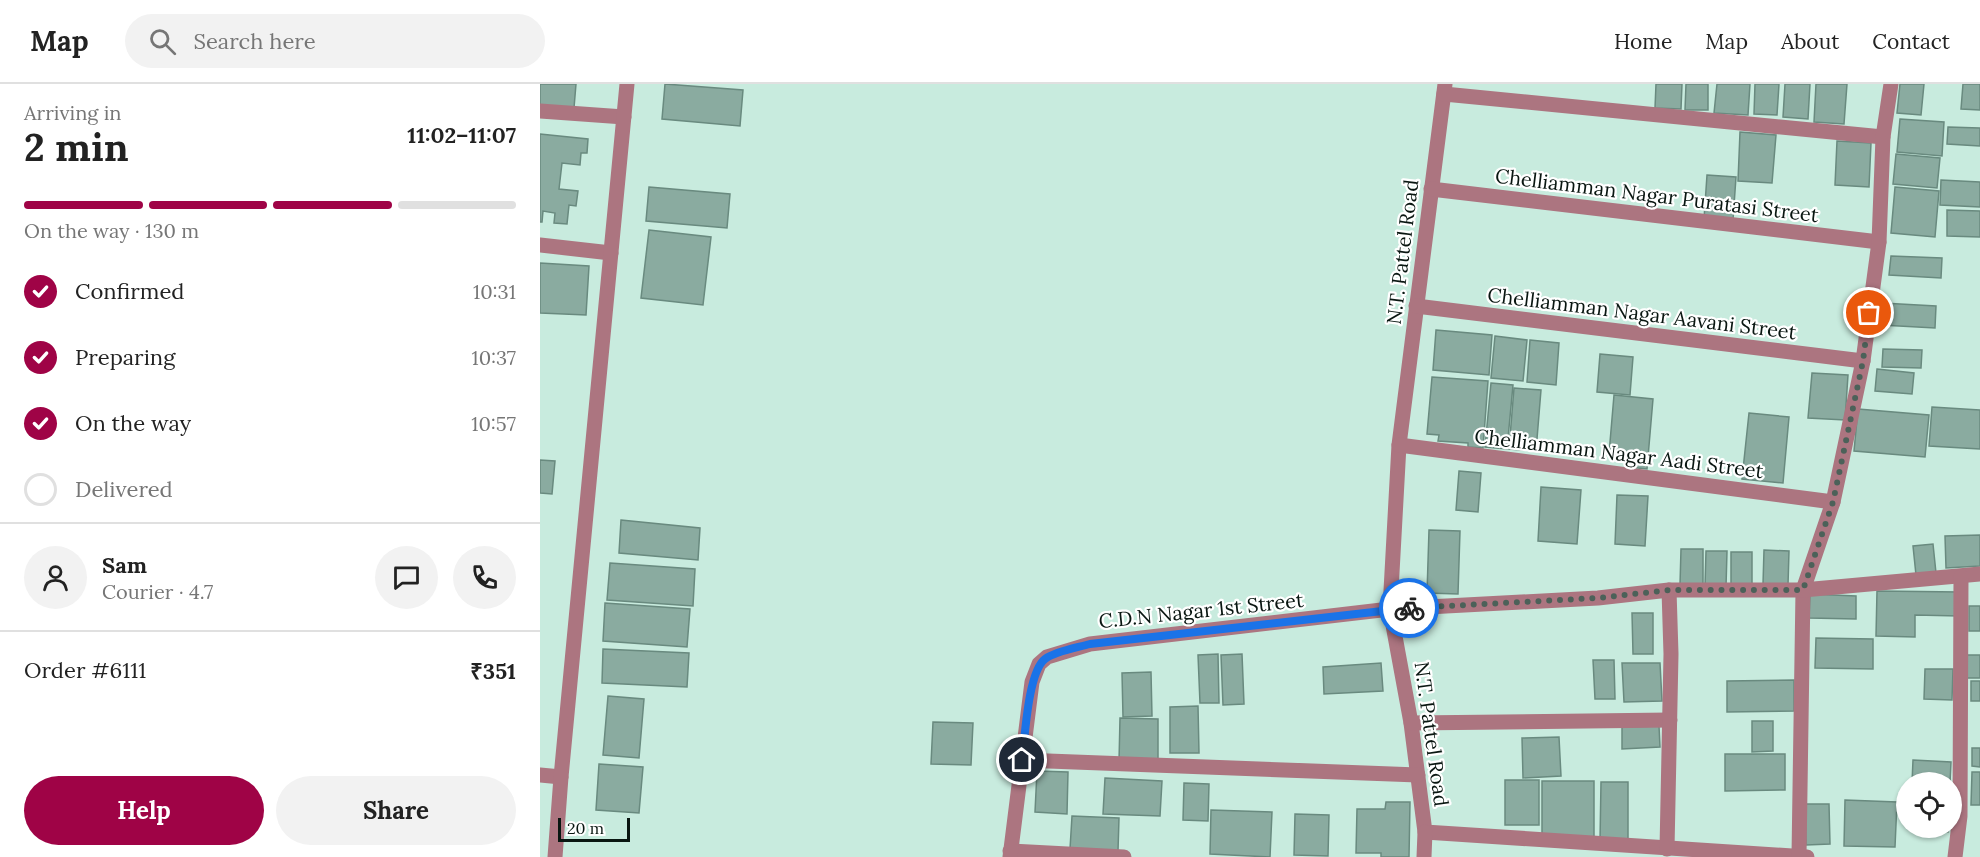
<!DOCTYPE html>
<html lang="en">
<head>
<meta charset="utf-8">
<style>
	:root { --surface:#fff; --page:#f2f2f2; --text:#222; --muted:#767676; --line:#e0e0e0; --accent:#9f0346 }
	body { margin:0; font-family:Lora,serif; background:var(--page); color:var(--text); height:100vh; display:flex; flex-direction:column; font-size:22px; white-space:nowrap }
	* { box-sizing:border-box; margin:0 }
	p { font-size:20px; color:var(--muted) }
	.icon { flex:none; width:33px; height:33px; fill:none; stroke:currentColor; stroke-width:2; stroke-linecap:round; stroke-linejoin:round }
	.map { position:relative; flex:1; overflow:hidden }
	.drawer { display:flex; flex-direction:column; background:var(--surface); width:540px }
	.drawer>* { flex:none }
	.controls { position:absolute; left:1356px; top:688px; display:grid; gap:12px }
	.controls a { display:grid; place-items:center; width:66px; height:66px; border-radius:50%; background:var(--surface); box-shadow:0 2px 4px #0004; font-size:30px }
	.scale { position:absolute; left:18px; bottom:15px; width:72px; box-sizing:border-box; padding-left:6px; border:3px solid #091611; border-top:0; font-size:16px; line-height:21px; white-space:nowrap; color:#091611; -webkit-text-stroke:4px #fff; paint-order:stroke }
	.pin { position:absolute; display:grid; place-items:center; width:51px; height:51px; color:#fff; margin:-26px; border:3px solid #fff; border-radius:50%; box-shadow:0 2px 6px #0007 }
	.courier { position:absolute; display:grid; place-items:center; width:60px; height:60px; margin:-30px; border:4px solid #1a73e8; border-radius:50%; background:#fff; color:#222; box-shadow:0 2px 8px #0007 }
	.headline em { font-style:normal; font-weight:700 }
	.headline div { display:flex; flex-direction:column-reverse }
	.headline { display:flex; align-items:center; justify-content:space-between; height:102px; padding:0 24px }
	h1 { font-size:39px; font-weight:700; line-height:45px }
	.bar { display:grid; grid-template-columns:repeat(4,1fr); gap:9px 6px; align-content:center; height:72px; padding:0 24px }
	.bar i { height:8px; border-radius:4px; background:var(--line) }
	.bar .selected { background:var(--accent) }
	.bar p { grid-column:span 4 }
	.line { display:flex; align-items:center; gap:15px; padding:0 24px; border-top:2px solid var(--line) }
	.line div { flex:1 }
	.round { display:grid; place-items:center; flex:none; width:63px; height:63px; border-radius:32px; background:var(--page) }
	ol { padding:0 24px; list-style:none }
	li { display:flex; align-items:center; gap:18px; height:66px }
	li p { margin-inline-start:auto }
	li .icon { padding:6px; border-radius:50%; background:var(--accent); color:#fff; stroke-width:4 }
	li:last-child { color:var(--muted) }
	li i { width:33px; height:33px; border:3px solid var(--line); border-radius:50% }
	.button { display:flex; gap:12px; margin-top:auto; padding:12px 24px }
	.button a { flex:1; height:69px; border-radius:36px; background:var(--accent); color:#fff; font-size:24px; font-weight:700; line-height:69px; text-align:center }
	.button a+a { background:var(--page); color:var(--text) }
	header { display:flex; align-items:center; gap:36px; box-sizing:border-box; height:84px; padding:0 30px; background:var(--surface); border-bottom:2px solid var(--line) }
	header strong { font-size:28px }
	nav { display:flex; gap:33px; margin-inline-start:auto; font-size:21px }
	.search { width:420px; height:54px; background:var(--page); display:flex; align-items:center; gap:15px; box-sizing:border-box; padding:0 21px; border-radius:33px; color:var(--muted); font-size:22px }
	main { display:flex; flex:1; min-height:0 }
	.map>svg:first-child { display:block }
	.building { fill:#8aaba0; stroke:#698a7f; stroke-width:1.5 }
	.lines { fill:none; stroke-linecap:round; stroke-linejoin:round }
	.minor { stroke:#ac7580; stroke-width:15 }
	.done { stroke:#4c6159; stroke-width:6; stroke-dasharray:0 10.8 }
	.route { stroke:#1a73e8; stroke-width:8 }
	.labels { text-anchor:middle; dominant-baseline:central; stroke-width:4.5; stroke-linejoin:round; paint-order:stroke }
	.street-label { font-size:20px; fill:#091611; stroke:#fff }
</style>
</head>
<body>
<header>
<strong>Map</strong>
<div class="search"><svg class="icon" aria-label="search" viewBox="0 0 24 24"><circle cx="10" cy="10" r="6"/><path d="M15 15l6 6"/></svg>Search here</div>
<nav><a>Home</a><a>Map</a><a>About</a><a>Contact</a></nav>
</header>
<main>
<section class="drawer">
<div class="headline"><div><h1>2 min</h1><p>Arriving in</p></div><em>11:02–11:07</em></div>
<div class="bar"><i class="selected"></i><i class="selected"></i><i class="selected"></i><i></i><p>On the way · 130 m</p></div>
<ol>
<li><svg class="icon" aria-label="check" viewBox="0 0 24 24"><path d="M5 12l5 5 9-10"/></svg>Confirmed<p>10:31</p></li>
<li><svg class="icon" aria-label="check" viewBox="0 0 24 24"><path d="M5 12l5 5 9-10"/></svg>Preparing<p>10:37</p></li>
<li><svg class="icon" aria-label="check" viewBox="0 0 24 24"><path d="M5 12l5 5 9-10"/></svg>On the way<p>10:57</p></li>
<li><i></i>Delivered</li>
</ol>
<div class="line" style="height:108px"><a class="round"><svg class="icon" aria-label="person" viewBox="0 0 24 24"><circle cx="12" cy="8" r="4"/><path d="M4 21q1-7 8-7t8 7"/></svg></a><div><b>Sam</b><p>Courier · 4.7</p></div><a class="round"><svg class="icon" aria-label="chat" viewBox="0 0 24 24"><path d="M4 5h16v11H9l-5 4z"/></svg></a><a class="round"><svg class="icon" aria-label="phone" viewBox="0 0 24 24"><path d="M5 4h4l2 5-3 2q2 4 5 5l2-3 5 2v4C11 20 4 13 5 4z"/></svg></a></div>
<div class="line" style="height:78px"><div>Order #6111</div><b>₹351</b></div>
<div class="button"><a>Help</a><a>Share</a></div>
</section>
<div class="map">
<svg width="1440" height="773" viewBox="0 0 1440 773">
	<rect width="100%" height="100%" fill="#c8ebde"/>
	<!-- building -->
	<g class="building">
		<path d="M0,0H36L34,24L0,21Z"/>
		<path d="M125,0L203,6L200,42L122,35Z"/>
		<path d="M1116,0H1142L1141,25L1115,24Z"/>
		<path d="M1146,0H1168V26H1145Z"/>
		<path d="M1177,0H1210L1208,31L1174,29Z"/>
		<path d="M1215,0H1239L1237,31L1214,30Z"/>
		<path d="M1245,0H1270L1268,35L1243,33Z"/>
		<path d="M1276,0H1307L1304,40L1274,38Z"/>
		<path d="M1360,0H1384L1381,31L1357,29Z"/>
		<path d="M1423,0H1440V26L1421,25Z"/>
		<path d="M1360,35L1404,38L1402,72L1357,68Z"/>
		<path d="M1408,43L1440,44V62L1407,60Z"/>
		<path d="M1200,48L1236,51L1232,99L1198,97Z"/>
		<path d="M0,50L48,55L47,69H41L40,81L22,79L19,105L38,107L36,122L29,121L27,140L14,139L15,129L3,127L2,138H0Z"/>
		<path d="M1297,57L1331,59L1329,103L1295,101Z"/>
		<path d="M1356,70L1400,74L1397,104L1353,100Z"/>
		<path d="M1167,91L1196,93L1193,136L1164,135Z"/>
		<path d="M1401,96L1440,98V123L1400,121Z"/>
		<path d="M109,103L190,110L187,144L106,137Z"/>
		<path d="M1355,103L1399,107L1395,153L1351,149Z"/>
		<path d="M1407,126L1440,127V153L1407,152Z"/>
		<path d="M109,146L171,153L163,221L101,214Z"/>
		<path d="M1351,172L1402,174L1401,194L1349,191Z"/>
		<path d="M0,179L49,182L46,231L0,229Z"/>
		<path d="M1342,219L1396,222L1395,244L1341,241Z"/>
		<path d="M896,246L952,251L949,291L893,286Z"/>
		<path d="M955,252L987,256L983,297L951,294Z"/>
		<path d="M990,256L1019,259L1016,301L987,298Z"/>
		<path d="M1343,265L1382,266L1381,284L1342,283Z"/>
		<path d="M1060,270L1093,273L1090,311L1057,308Z"/>
		<path d="M1337,285L1374,289L1372,310L1335,307Z"/>
		<path d="M1272,289L1308,291L1305,336L1268,334Z"/>
		<path d="M892,293L948,297L943,364L928,363V359L898,357L899,351L887,350Z"/>
		<path d="M951,299L973,301L967,365L945,363Z"/>
		<path d="M974,304L1001,306L996,367L969,365Z"/>
		<path d="M1074,311L1113,315L1107,385L1088,383L1090,372L1069,370Z"/>
		<path d="M1392,323L1440,326V365L1389,362Z"/>
		<path d="M1318,325L1389,331L1385,373L1314,367Z"/>
		<path d="M1209,329L1249,333L1243,399L1202,395Z"/>
		<path d="M0,376L15,377L12,410L0,409Z"/>
		<path d="M919,387L941,389L938,428L916,426Z"/>
		<path d="M1001,403L1041,406L1037,460L998,457Z"/>
		<path d="M1077,411L1108,412L1105,462L1075,460Z"/>
		<path d="M81,436L160,444L158,476L79,469Z"/>
		<path d="M889,446L920,447L918,510L887,509Z"/>
		<path d="M1440,451V482L1406,484L1405,452Z"/>
		<path d="M1393,460L1396,489L1376,491L1373,462Z"/>
		<path d="M1141,465H1163V502L1140,501Z"/>
		<path d="M1224,466L1249,467L1248,501L1223,500Z"/>
		<path d="M1166,467H1187L1186,503L1165,502Z"/>
		<rect x="1191" y="468" width="21" height="34"/>
		<path d="M70,479L155,485L153,522L67,516Z"/>
		<path d="M1337,507L1420,508L1419,532L1375,531V553L1336,552Z"/>
		<path d="M1270,510L1316,512V535L1269,534Z"/>
		<path d="M65,519L150,525L147,563L63,557Z"/>
		<rect x="1429" y="522" width="11" height="25"/>
		<path d="M1092,529H1113V570H1093Z"/>
		<path d="M1276,554L1333,555V585L1275,584Z"/>
		<path d="M63,565L149,569L147,603L62,599Z"/>
		<path d="M678,570L679,619H660L658,571Z"/>
		<path d="M702,570L704,620L683,621L681,571Z"/>
		<rect x="1426" y="571" width="14" height="23"/>
		<path d="M1053,576H1074L1075,615H1055Z"/>
		<path d="M841,579L843,607L784,610L783,583Z"/>
		<path d="M1082,579H1120L1122,617L1084,618Z"/>
		<path d="M1385,585H1413L1412,616L1384,615Z"/>
		<path d="M611,588L612,632L583,633L582,589Z"/>
		<path d="M1254,596V627L1187,628V597Z"/>
		<rect x="1431" y="597" width="9" height="20"/>
		<path d="M68,612L104,615L99,674L63,671Z"/>
		<path d="M658,622L659,669H630V623Z"/>
		<path d="M580,634L618,635V678H579Z"/>
		<path d="M1212,637H1233V667L1212,668Z"/>
		<path d="M393,638L433,639L431,681L391,680Z"/>
		<path d="M1119,642L1120,663L1082,665V643Z"/>
		<path d="M1019,653L1021,692L983,694L982,654Z"/>
		<path d="M1432,664H1440V683L1432,682Z"/>
		<path d="M1185,670H1245V706L1185,707Z"/>
		<path d="M1373,676L1411,678L1410,699H1372Z"/>
		<path d="M59,680L103,683L99,729L56,726Z"/>
		<path d="M497,687L528,688L527,730L495,728Z"/>
		<path d="M1432,688H1440V721H1431Z"/>
		<path d="M565,694L622,697L620,732L563,730Z"/>
		<rect x="965" y="696" width="34" height="45"/>
		<rect x="1002" y="697" width="52" height="57"/>
		<path d="M1061,698H1088V757H1060Z"/>
		<path d="M644,699L669,700L668,737L643,736Z"/>
		<path d="M1305,716L1357,718L1355,763L1304,762Z"/>
		<path d="M846,718H870L869,773H841V769H816L817,725H845Z"/>
		<path d="M1265,720H1289L1290,760L1266,761Z"/>
		<path d="M671,726L732,728L730,773L670,770Z"/>
		<path d="M755,730L789,731L788,772L754,771Z"/>
		<path d="M532,732L579,734L578,767L530,765Z"/>
		<path d="M1386,744H1408V748L1386,746Z"/>
	</g>
	<g class="lines">
		<!-- minor -->
		<g class="minor">
			<path d="M905,0L859,361L850,525L871,639L885,748L1267,773"/>
			<path d="M904,10L1343,53"/>
			<path d="M0,27L84,33"/>
			<path d="M891,105L1339,158"/>
			<path d="M0,161L71,169"/>
			<path d="M876,222L1323,277"/>
			<path d="M859,361L1293,418"/>
			<path d="M871,639L1130,636"/>
			<path d="M482,676L878,691"/>
			<path d="M0,691L21,693"/>
			<path d="M1127,765L1131,570L1129,506"/>
			<path d="M470,767L584,773"/>
			<path d="M1259,772L1263,506L1293,418L1323,277L1339,158L1343,53L1351,0"/>
			<path d="M15,773L21,693L87,0"/>
			<path d="M470,773L492,598L499,580L507,573L550,560L850,525L1058,514L1129,506H1263L1440,490"/>
			<path d="M884,773L885,748"/>
			<path d="M1415,773L1420,732L1421,493"/>
		</g>
	</g>
	<g class="lines">
		<!-- done -->
		<path class="done" d="M869,524L1058,514L1130,506H1263L1293,418L1323,277L1329,229"/>
		<!-- route -->
		<path class="route" d="M482,676C485,653 488,588 505,575C516,567 536,564 550,560L869,524"/>
	</g>
	<g class="labels">
		<!-- street labels -->
		<g class="street-label">
			<text transform="translate(1117 111) rotate(7)">Chelliamman Nagar Puratasi Street</text>
			<text transform="translate(862 168) rotate(-83)">N.T. Pattel Road</text>
			<text transform="translate(1102 229) rotate(7)">Chelliamman Nagar Aavani Street</text>
			<text transform="translate(1079 369) rotate(7)">Chelliamman Nagar Aadi Street</text>
			<text transform="translate(661 526) rotate(-6)">C.D.N Nagar 1st Street</text>
			<text transform="translate(892 650) rotate(82)">N.T. Pattel Road</text>
		</g>
	</g>
</svg>
<div class="controls">
<a><svg class="icon" aria-label="locate" viewBox="0 0 24 24"><circle cx="12" cy="12" r="6"/><path d="M12 2v4M12 18v4M2 12h4M18 12h4"/></svg></a>
</div>
<div class="scale">20 m</div>
<div class="pin" style="left:1329px;top:229px;background:#ea580c"><svg class="icon" aria-label="bag" viewBox="0 0 24 24"><path d="M5 8h14l-1 12H6zM9 8a3 3 0 0 1 6 0"/></svg></div>
<div class="pin" style="left:482px;top:676px;background:#1f2937"><svg class="icon" aria-label="home" viewBox="0 0 24 24"><path d="M3 11l9-7 9 7M6 9v11h12V9"/></svg></div>
<div class="courier" style="left:869px;top:524px"><svg class="icon" aria-label="bike" viewBox="0 0 24 24"><circle cx="6" cy="16" r="4"/><circle cx="18" cy="16" r="4"/><path d="M6 16l4-8h5l3 8M10 8l3 8H6M13 5h3"/></svg></div>
</div>
</main>
</body>
</html>
